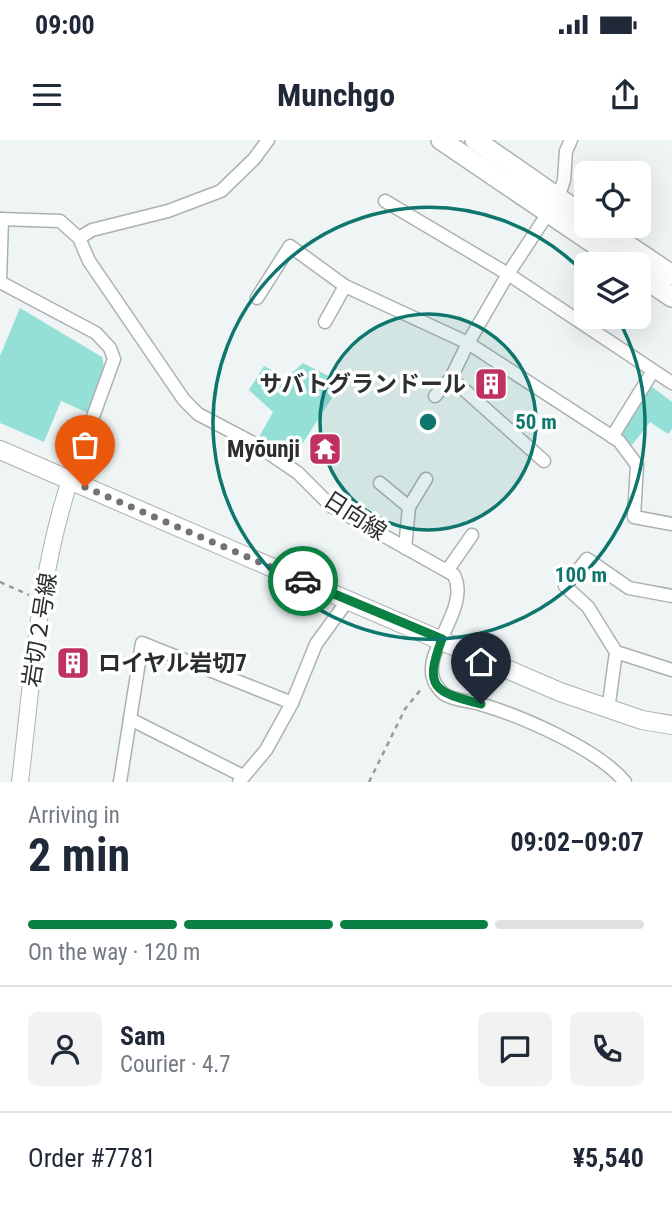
<!DOCTYPE html>
<html lang="en">
<head>
<meta charset="utf-8">
<style>
	:root { --surface:#fff; --page:#f2f2f3; --text:#1f2937; --muted:#747a83; --line:#e0e1e3; --accent:#0b8043 }
	body { margin:0; font-family:"Roboto Condensed","Noto Sans JP",sans-serif; background:var(--page); color:var(--text); height:100vh; display:flex; flex-direction:column; font-size:26px; white-space:nowrap }
	* { box-sizing:border-box; margin:0 }
	p { font-size:23px; color:var(--muted) }
	.icon { flex:none; width:38px; height:38px; fill:none; stroke:currentColor; stroke-width:2; stroke-linecap:round; stroke-linejoin:round }
	.map { position:relative; height:642px; overflow:hidden }
	.sheet { display:flex; flex-direction:column; background:var(--surface); flex:1 }
	.sheet>* { flex:none }
	.fabs { position:absolute; left:574px; top:21px; display:grid; gap:14px }
	.fabs a { display:grid; place-items:center; width:77px; height:77px; border-radius:10px; background:var(--surface); box-shadow:0 7px 28px #0002; font-size:35px }
	.pin { position:absolute; display:grid; place-items:center; width:60px; height:60px; color:#fff; margin:-72px -30px; border-radius:50% 50% 50% 0; rotate:-45deg; box-shadow:0 0 7px #0007 }
	.pin .icon { rotate:45deg }
	.courier { position:absolute; display:grid; place-items:center; width:70px; height:70px; margin:-35px; border:5px solid #0b8043; border-radius:50%; background:#fff; color:#222; box-shadow:0 2px 9px #0007 }
	.head em { font-style:normal; font-weight:700 }
	.head div { display:flex; flex-direction:column-reverse }
	.head { display:flex; align-items:center; justify-content:space-between; height:119px; padding:0 28px }
	h1 { font-size:46px; font-weight:700; line-height:52px }
	.bar { display:grid; grid-template-columns:repeat(4,1fr); gap:10px 7px; align-content:center; height:84px; padding:0 28px }
	.bar i { height:9px; border-radius:5px; background:var(--line) }
	.bar .current { background:var(--accent) }
	.bar p { grid-column:span 4 }
	.line { display:flex; align-items:center; gap:18px; padding:0 28px; border-top:2px solid var(--line) }
	.line div { flex:1 }
	.round { display:grid; place-items:center; flex:none; width:74px; height:74px; border-radius:10px; background:var(--page) }
	.status { display:flex; justify-content:space-between; align-items:center; height:49px; padding:0 35px; background:var(--surface); direction:ltr }
	.status svg { height:19px; fill:currentColor }
	header { display:flex; justify-content:space-between; align-items:center; height:91px; padding:0 28px; background:var(--surface); font-size:32px; font-weight:700 }
	.map>svg:first-child { display:block }
	.green { fill:#94dfd6 }
	.lines { fill:none; stroke-linecap:round; stroke-linejoin:round }
	.minor-casing { stroke:#abb2b1; stroke-width:15 }
	.tertiary-casing { stroke:#abb2b1; stroke-width:18 }
	.secondary-casing { stroke:#abb2b1; stroke-width:20 }
	.primary-casing { stroke:#abb2b1; stroke-width:22 }
	.path { stroke:#969c9b; stroke-width:2.5; stroke-dasharray:5 5; stroke-linecap:butt }
	.minor { stroke:#fff; stroke-width:12 }
	.tertiary { stroke:#fff; stroke-width:16 }
	.secondary { stroke:#fff; stroke-width:18 }
	.primary { stroke:#fff; stroke-width:19 }
	.done { stroke:#707474; stroke-width:7; stroke-dasharray:0 12.6 }
	.route { stroke:#0b8043; stroke-width:9 }
	.ring { fill:none; stroke:#0f766e; stroke-width:3.5 }
	.labels { text-anchor:middle; dominant-baseline:central; stroke-width:7; stroke-linejoin:round; paint-order:stroke }
	.poi-label { font-size:23px; font-weight:bold; fill:#2c2f2f; stroke:#fff; text-anchor:end }
	.street-label { font-size:23px; fill:#2c2f2f; stroke:#fff }
	.centre { fill:#0f766e; stroke:#fff; stroke-width:3.5 }
	.ring-label { font-size:21px; text-anchor:middle; font-weight:bold; fill:#0f766e; stroke:#fff; stroke-width:7; stroke-linejoin:round; paint-order:stroke }
</style>
</head>
<body>
<div class="status"><b>09:00</b><svg viewBox="0 0 49 12"><path d="M0 12V9h3v3zM5 12V6h3v6zM10 12V3h3v9zM15 12V0h3v12zM26 1h20v11H26zM47 4h2v5h-2z"/></svg></div>
<header><svg class="icon" aria-label="menu" viewBox="0 0 24 24"><path d="M4 6h16M4 12h16M4 18h16"/></svg>Munchgo<svg class="icon" aria-label="share" viewBox="0 0 24 24"><path d="M12 15V3M7 8l5-5 5 5M5 13v7h14v-7"/></svg></header>
<div class="map">
<svg width="672" height="642" viewBox="0 0 672 642">
	<rect width="100%" height="100%" fill="#eef5f4"/>
	<!-- green -->
	<g class="green">
		<path d="M20,168L102,217C108,236 96,255 88,273L61,261L44,302L0,283V216Z"/>
		<path d="M303,223L338,241L337,250L301,306L287,316L259,297L273,272L249,250L264,226L286,238Z"/>
		<path d="M651,246L672,262V289L668,294L650,282L632,305L621,294Z"/>
	</g>
	<g class="lines">
		<defs>
			<g id="minor">
				<path d="M385,61L508,134L672,243"/>
				<path d="M0,79L60,81L79,98L89,121L184,260L198,274L257,305L298,333L331,366L454,435C471,469 421,511 434,541C435,544 441,552 444,554C452,560 470,561 480,564C521,576 598,609 625,642"/>
				<path d="M79,98L92,90L168,71L221,51L254,19L268,0"/>
				<path d="M0,141L2,79"/>
				<path d="M0,142L96,193L110,208L114,219L70,340"/>
				<path d="M257,158L290,106L345,146L468,203L619,301L637,325L634,377L672,384"/>
				<path d="M325,182L345,146"/>
				<path d="M451,238L544,321"/>
				<path d="M435,256L451,238L468,203L508,134L558,58L564,40L566,11L571,0"/>
				<path d="M612,297L653,231"/>
				<path d="M380,343L409,367L405,408"/>
				<path d="M409,367L426,339"/>
				<path d="M447,431L472,395"/>
				<path d="M616,512L672,530"/>
				<path d="M608,570L616,512L588,467L565,446L587,419L629,448L672,456"/>
				<path d="M130,579L243,636"/>
				<path d="M120,642L142,503L292,563"/>
				<path d="M239,642L266,610L292,563L316,504L348,460"/>
			</g>
			<path id="tertiary" d="M20,642C32,542 38,437 70,340"/>
			<path id="secondary" d="M0,310L560,552L642,580L672,585"/>
			<g id="primary">
				<path d="M441,0L624,124"/>
				<path d="M475,0L586,77"/>
				<path d="M599,86L672,135"/>
				<path d="M639,135L672,157"/>
			</g>
		</defs>
		<!-- minor casing -->
		<use href="#minor" class="minor-casing"/>
		<!-- tertiary casing -->
		<use href="#tertiary" class="tertiary-casing"/>
		<!-- secondary casing -->
		<use href="#secondary" class="secondary-casing"/>
		<!-- primary casing -->
		<use href="#primary" class="primary-casing"/>
		<!-- path -->
		<g class="path">
			<path d="M0,442L29,455"/>
			<path d="M369,642L405,569L422,548"/>
		</g>
		<!-- minor -->
		<use href="#minor" class="minor"/>
		<!-- tertiary -->
		<use href="#tertiary" class="tertiary"/>
		<!-- secondary -->
		<use href="#secondary" class="secondary"/>
		<!-- primary -->
		<use href="#primary" class="primary"/>
	</g>
	<g class="lines">
		<!-- done -->
		<path class="done" d="M85,347L303,441"/>
		<!-- route -->
		<path class="route" d="M303,441L442,499C423,549 435,552 481,564"/>
	</g>
	<!-- distance rings -->
	<circle cx="428" cy="282" r="108" fill="#0f766e" fill-opacity=".12"/>
	<g class="ring">
		<circle cx="428" cy="282" r="108"/>
		<path d="M617 177A216 216 0 1 1 586 135"/>
	</g>
	<!-- icons -->
	<defs>
		<symbol id="building-square" viewBox="-11 -11 22 22"><rect x="-9" y="-9" width="18" height="18" rx="4" fill="#bf315f" stroke="#fff"/><path d="M-4-6H4V6H1V3H-1V6H-4ZM-2.5-4.3h1.7v1.8h-1.7ZM.8-4.3h1.7v1.8H.8ZM-2.5-1h1.7V.8h-1.7ZM.8-1h1.7V.8H.8Z" fill="#fff"/></symbol>
		<symbol id="temple-square" viewBox="-11 -11 22 22"><rect x="-9" y="-9" width="18" height="18" rx="4" fill="#bf315f" stroke="#fff"/><path d="M0-6L5-2H3V0L6.5 2.5H4V6H1.5V3h-3V6H-4V2.5H-6.5L-3 0V-2H-5Z" fill="#fff"/></symbol>
	</defs>
	<g fill-rule="evenodd">
		<use href="#building-square" x="472" y="225" width="38" height="38"/>
		<use href="#temple-square" x="306" y="290" width="38" height="38"/>
		<use href="#building-square" x="54" y="504" width="38" height="38"/>
	</g>
	<g class="labels">
		<!-- poi labels -->
		<g class="poi-label">
			<text x="466" y="244">サバトグランドール</text>
			<text x="300" y="309">Myōunji</text>
			<text x="98" y="523" text-anchor="start">ロイヤル岩切7</text>
		</g>
		<!-- street labels -->
		<g class="street-label">
			<text transform="translate(355 376) rotate(33)">日向線</text>
			<text transform="translate(40 490) rotate(-81)">岩切２号線</text>
		</g>
	</g>
	<circle cx="428" cy="282" r="10" class="centre"/>
	<g class="ring-label">
		<text x="536" y="289">50 m</text>
		<text x="581" y="442">100 m</text>
	</g>
</svg>
<div class="fabs">
<a><svg class="icon" aria-label="locate" viewBox="0 0 24 24"><circle cx="12" cy="12" r="6"/><path d="M12 2v4M12 18v4M2 12h4M18 12h4"/></svg></a>
<a><svg class="icon" aria-label="layers" viewBox="0 0 24 24"><path d="M12 4l9 5-9 5-9-5zM3 14l9 5 9-5"/></svg></a>
</div>
<div class="pin" style="left:85px;top:347px;background:#ea580c"><svg class="icon" aria-label="bag" viewBox="0 0 24 24"><path d="M5 8h14l-1 12H6zM9 8a3 3 0 0 1 6 0"/></svg></div>
<div class="pin" style="left:481px;top:564px;background:#1f2937"><svg class="icon" aria-label="home" viewBox="0 0 24 24"><path d="M3 11l9-7 9 7M6 9v11h12V9"/></svg></div>
<div class="courier" style="left:303px;top:441px"><svg class="icon" aria-label="car" viewBox="0 0 24 24"><path d="M5 17H2v-5l4-1 3-4h7l3 4 3 1v5h-3M9 17h6M6 11h13"/><circle cx="7" cy="17" r="2"/><circle cx="17" cy="17" r="2"/></svg></div>
</div>
<section class="sheet">
<div class="head"><div><h1>2 min</h1><p>Arriving in</p></div><em>09:02–09:07</em></div>
<div class="bar"><i class="current"></i><i class="current"></i><i class="current"></i><i></i><p>On the way · 120 m</p></div>
<div class="line" style="height:126px"><a class="round"><svg class="icon" aria-label="person" viewBox="0 0 24 24"><circle cx="12" cy="8" r="4"/><path d="M4 21q1-7 8-7t8 7"/></svg></a><div><b>Sam</b><p>Courier · 4.7</p></div><a class="round"><svg class="icon" aria-label="chat" viewBox="0 0 24 24"><path d="M4 5h16v11H9l-5 4z"/></svg></a><a class="round"><svg class="icon" aria-label="phone" viewBox="0 0 24 24"><path d="M5 4h4l2 5-3 2q2 4 5 5l2-3 5 2v4C11 20 4 13 5 4z"/></svg></a></div>
<div class="line" style="height:91px"><div>Order #7781</div><b>¥5,540</b></div>
</section>
</body>
</html>
